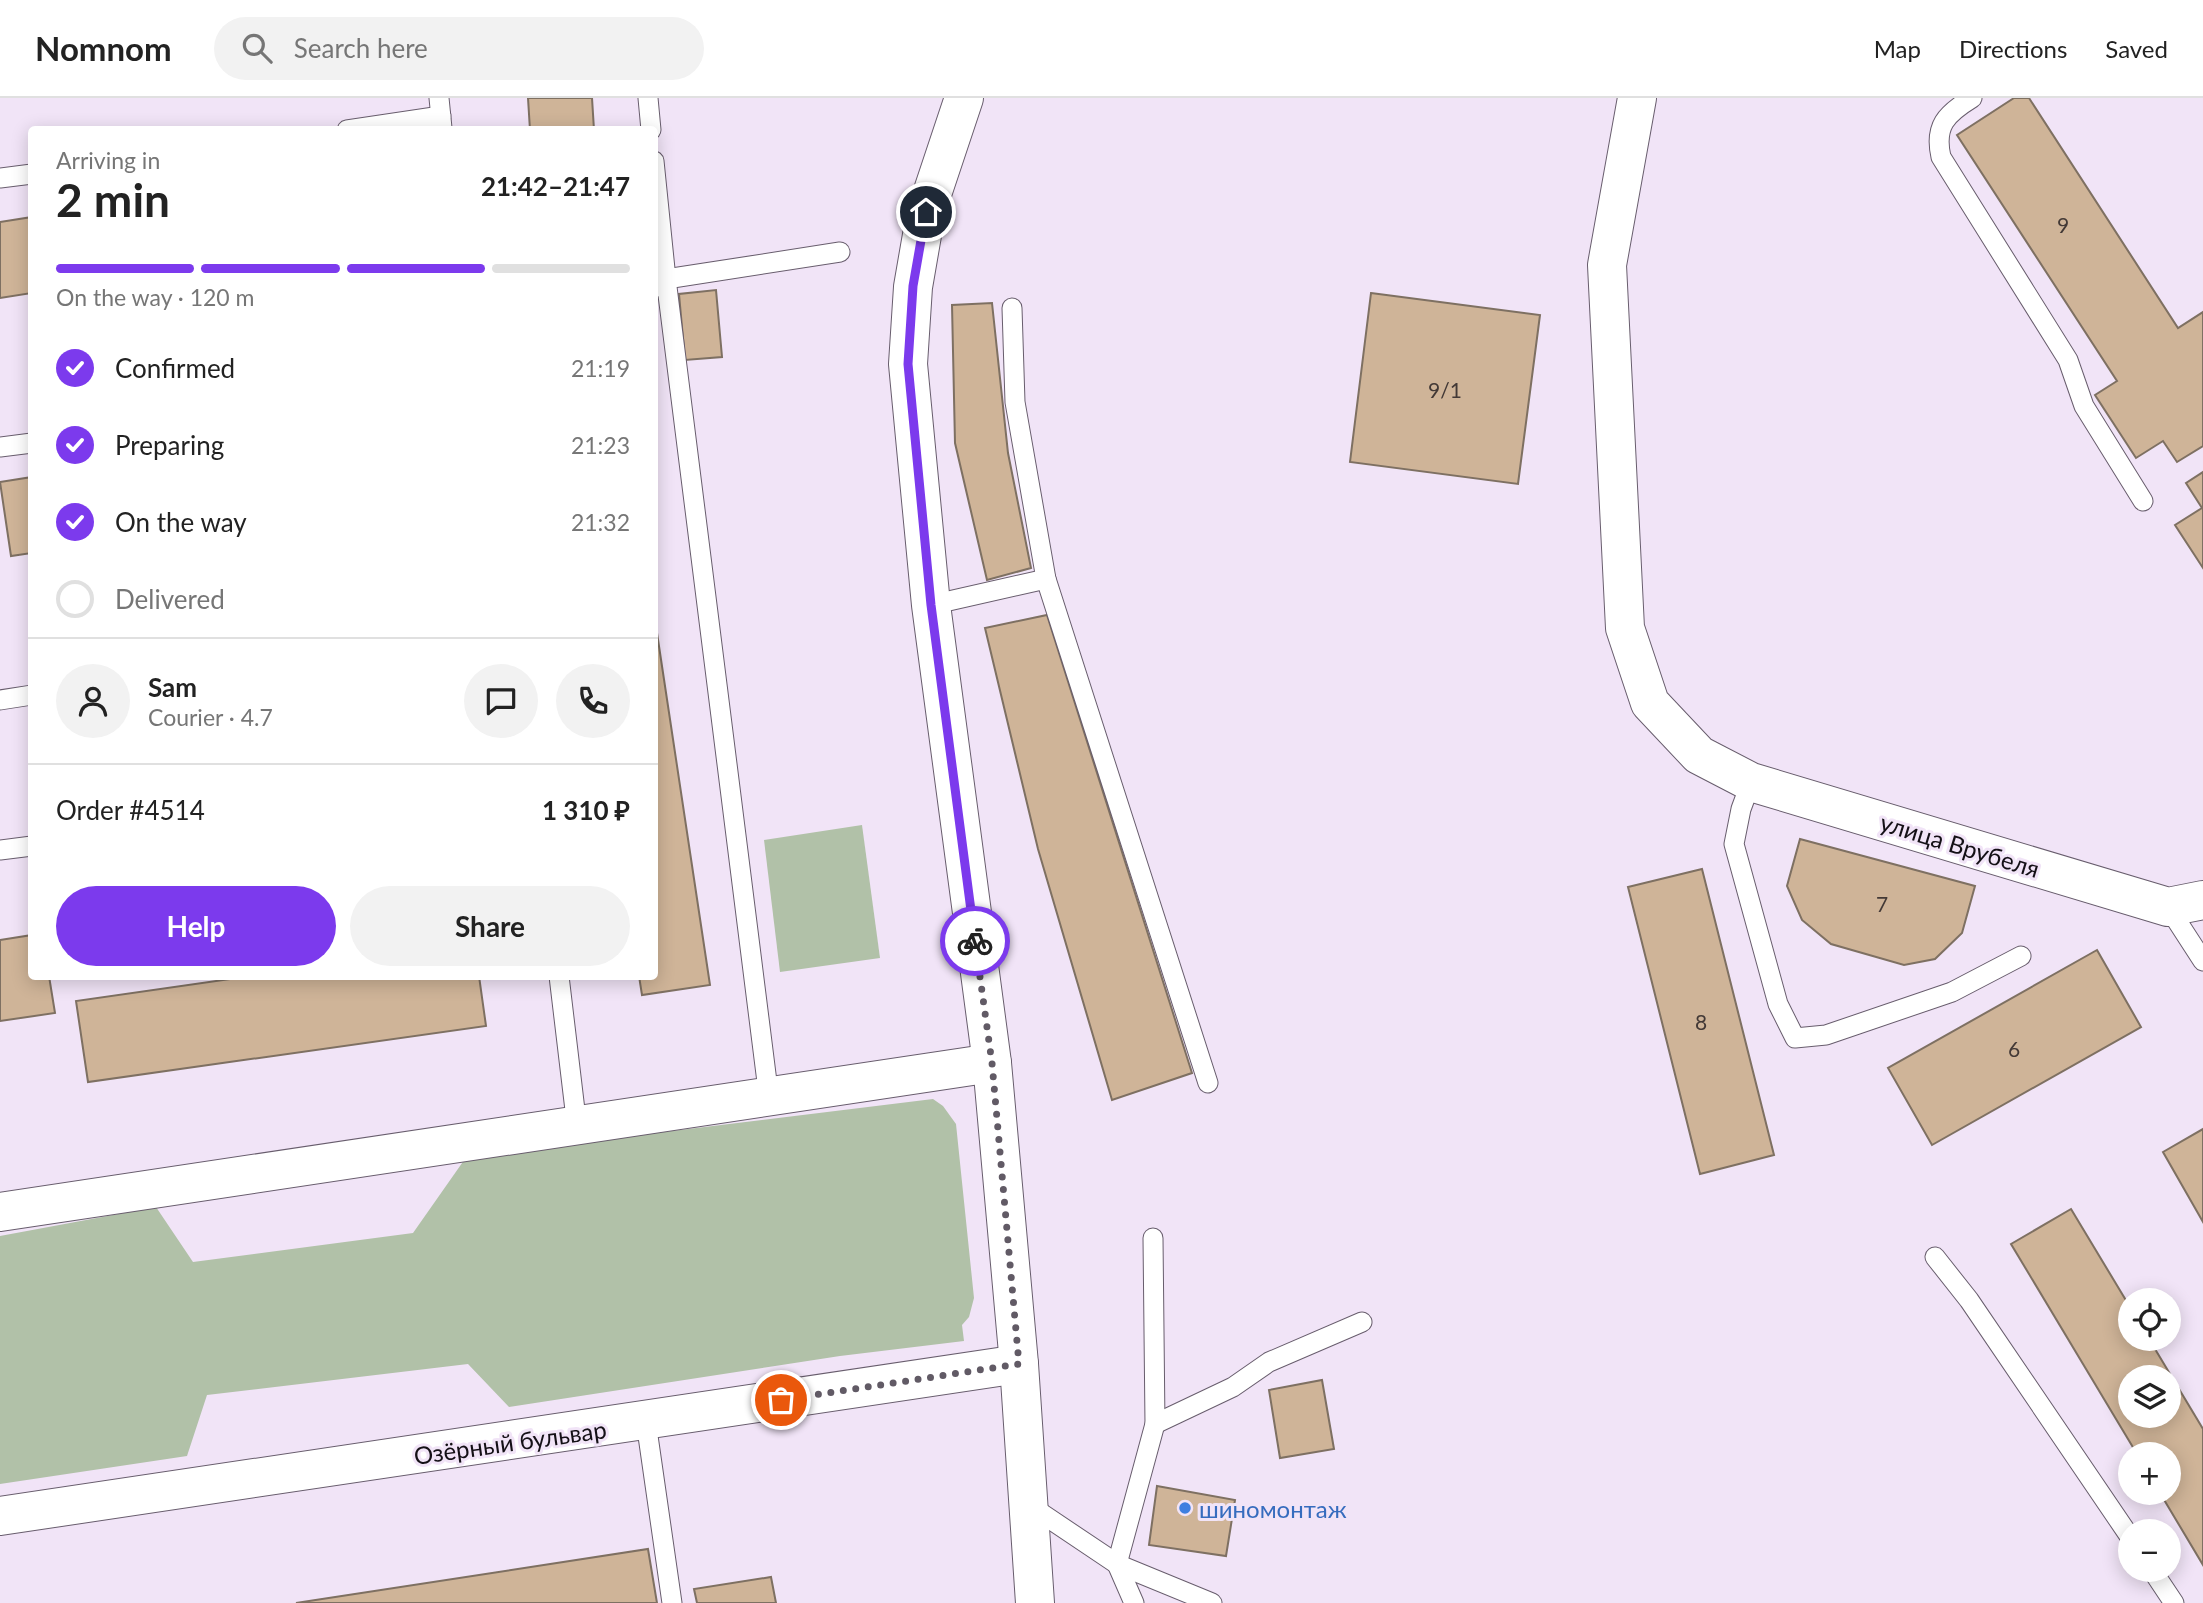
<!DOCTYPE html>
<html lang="en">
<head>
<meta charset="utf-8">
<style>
	:root { --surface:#fff; --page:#f2f2f2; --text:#222; --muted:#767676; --line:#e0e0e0; --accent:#7c3aed }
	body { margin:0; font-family:Lato,sans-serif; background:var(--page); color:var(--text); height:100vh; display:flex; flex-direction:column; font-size:26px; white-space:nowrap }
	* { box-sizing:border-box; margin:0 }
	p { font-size:23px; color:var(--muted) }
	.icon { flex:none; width:38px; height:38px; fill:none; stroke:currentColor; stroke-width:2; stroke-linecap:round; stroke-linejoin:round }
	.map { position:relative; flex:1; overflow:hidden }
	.side { position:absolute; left:28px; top:28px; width:630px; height:854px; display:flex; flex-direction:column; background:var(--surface); border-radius:7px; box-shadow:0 4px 18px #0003 }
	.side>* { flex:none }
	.controls { position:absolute; left:2118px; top:1190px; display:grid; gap:14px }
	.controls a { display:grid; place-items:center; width:63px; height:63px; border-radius:50%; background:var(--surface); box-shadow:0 4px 18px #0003; font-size:35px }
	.pin { position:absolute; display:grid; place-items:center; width:60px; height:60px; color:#fff; margin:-30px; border:4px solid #fff; border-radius:50%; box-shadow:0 2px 7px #0007 }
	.courier { position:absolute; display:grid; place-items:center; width:70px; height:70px; margin:-35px; border:5px solid #7c3aed; border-radius:50%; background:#fff; color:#222; box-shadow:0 2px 9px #0007 }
	.overview em { font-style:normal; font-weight:700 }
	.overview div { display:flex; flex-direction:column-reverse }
	.overview { display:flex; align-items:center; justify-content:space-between; height:119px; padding:0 28px }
	h1 { font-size:46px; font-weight:700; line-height:52px }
	.bar { display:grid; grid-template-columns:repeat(4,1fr); gap:10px 7px; align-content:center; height:84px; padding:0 28px }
	.bar i { height:9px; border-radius:5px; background:var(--line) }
	.bar .selected { background:var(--accent) }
	.bar p { grid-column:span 4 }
	.line { display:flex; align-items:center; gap:18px; padding:0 28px; border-top:2px solid var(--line) }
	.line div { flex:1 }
	.round { display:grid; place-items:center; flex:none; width:74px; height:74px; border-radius:37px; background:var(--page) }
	ol { padding:0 28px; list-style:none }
	li { display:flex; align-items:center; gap:21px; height:77px }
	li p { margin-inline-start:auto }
	li .icon { padding:7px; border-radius:50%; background:var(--accent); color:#fff; stroke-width:4 }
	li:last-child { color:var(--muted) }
	li i { width:38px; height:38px; border:4px solid var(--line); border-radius:50% }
	.action { display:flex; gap:14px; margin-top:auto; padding:14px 28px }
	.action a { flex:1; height:80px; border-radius:42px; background:var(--accent); color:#fff; font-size:28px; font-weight:700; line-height:80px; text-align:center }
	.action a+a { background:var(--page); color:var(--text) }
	header { display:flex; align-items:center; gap:42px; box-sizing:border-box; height:98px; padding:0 35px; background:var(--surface); border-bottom:2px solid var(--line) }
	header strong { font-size:33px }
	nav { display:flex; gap:38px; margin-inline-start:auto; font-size:24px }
	.search { width:490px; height:63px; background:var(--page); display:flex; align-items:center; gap:18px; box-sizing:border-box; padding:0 24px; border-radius:38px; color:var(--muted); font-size:26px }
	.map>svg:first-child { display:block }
	.green { fill:#b1c1a8 }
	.building { fill:#cfb498; stroke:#7e7062; stroke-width:2; fill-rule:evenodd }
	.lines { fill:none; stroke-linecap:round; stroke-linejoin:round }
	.service-casing { stroke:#685d6d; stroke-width:21 }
	.minor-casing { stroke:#685d6d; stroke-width:40 }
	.tertiary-casing { stroke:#685d6d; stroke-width:40 }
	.secondary-casing { stroke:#685d6d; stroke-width:40 }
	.service { stroke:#fff; stroke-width:19 }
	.minor { stroke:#fff; stroke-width:38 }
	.tertiary { stroke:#fff; stroke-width:38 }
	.secondary { stroke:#fff; stroke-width:38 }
	.done { stroke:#615a65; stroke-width:7; stroke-dasharray:0 12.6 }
	.route { stroke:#7c3aed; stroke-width:9 }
	.shop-dot { fill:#3f7fe0; stroke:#f1e4f7; stroke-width:2.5 }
	.labels { text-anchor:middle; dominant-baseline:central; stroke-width:6; stroke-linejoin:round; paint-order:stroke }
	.number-label { font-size:21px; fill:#433936 }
	.street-label { font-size:24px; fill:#141016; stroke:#f1e4f7 }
	.shop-label { font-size:24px; fill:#366cbe; stroke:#f1e4f7; text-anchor:start }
</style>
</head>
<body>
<header>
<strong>Nomnom</strong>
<div class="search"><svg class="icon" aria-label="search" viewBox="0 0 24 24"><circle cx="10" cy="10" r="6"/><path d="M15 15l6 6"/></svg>Search here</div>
<nav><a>Map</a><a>Directions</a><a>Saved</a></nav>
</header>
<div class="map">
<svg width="2203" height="1505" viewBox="0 0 2203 1505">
	<rect width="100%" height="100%" fill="#f1e4f7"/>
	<!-- green -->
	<g class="green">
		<path d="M862,727L880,860L780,874L764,742Z"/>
		<path d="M933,1001L943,1008L956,1026L974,1200L969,1219L962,1227L964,1243L840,1258L509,1309L468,1266L207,1297L187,1358L0,1386V1138L156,1109L193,1164L413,1135L467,1058Z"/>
	</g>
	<!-- building -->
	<g class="building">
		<path d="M528,0H592L594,32H530Z"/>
		<path d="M2014,0H2029L2178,230L2203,214V348L2177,364L2163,343L2136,360L2095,297L2117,283L1957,37Z"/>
		<path d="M32,119V195L0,200V124Z"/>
		<path d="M716,192L722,259L685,262L679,196Z"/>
		<path d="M1371,195L1540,217L1518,386L1350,364Z"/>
		<path d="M992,205L1008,355L1031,470L987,482L955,345L952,207Z"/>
		<path d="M2203,374V470L2175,427L2202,410L2186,385Z"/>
		<path d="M32,379V455L11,458L0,384Z"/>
		<path d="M654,515L710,887L642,897L639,878H654Z"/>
		<path d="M1047,517L1192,975L1112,1002L1038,751L985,530Z"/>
		<path d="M1800,741L1975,788L1962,835L1935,861L1904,867L1831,846L1802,822L1787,788Z"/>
		<path d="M1702,771L1774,1057L1700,1076L1628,789Z"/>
		<path d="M32,837V878H49L55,915L0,923V842Z"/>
		<path d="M2097,852L2141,929L1932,1047L1888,970Z"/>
		<path d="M251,878H479L486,928L88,984L76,903Z"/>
		<path d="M2203,1031V1124L2163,1054Z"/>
		<path d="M2071,1111L2130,1209V1241H2149L2203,1331V1467L2160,1395H2168V1356H2137L2011,1146ZM2130,1279H2168V1318H2130Z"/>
		<path d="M1322,1282L1334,1351L1280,1360L1269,1292Z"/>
		<path d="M1157,1388L1235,1402L1226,1458L1149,1447Z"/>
		<path d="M648,1451L657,1505H296Z"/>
		<path d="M771,1479L776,1505H697L694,1491Z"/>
	</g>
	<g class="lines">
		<defs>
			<g id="service">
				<path d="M439,0L442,30"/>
				<path d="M648,0L651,32"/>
				<path d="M1972,0C1946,16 1934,28 1941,59L2068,262L2084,308L2143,403"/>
				<path d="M347,32L441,18"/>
				<path d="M654,63L666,181L769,1000"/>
				<path d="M0,80L32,76"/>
				<path d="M660,189L666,181L840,154"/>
				<path d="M1012,210L1015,304L1046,481L1208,985"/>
				<path d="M0,349L32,345"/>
				<path d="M931,507L1046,481"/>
				<path d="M0,602L32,597"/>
				<path d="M1751,684L1741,711L1734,746L1778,906L1795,940L1826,937L1952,894L2021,858"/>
				<path d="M0,752L32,748"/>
				<path d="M2168,809L2203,863"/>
				<path d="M559,878L577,1029"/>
				<path d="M1935,1159L1969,1202L2130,1439"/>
				<path d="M646,1324L672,1505"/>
				<path d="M1155,1326L1233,1289L1269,1264L1362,1224"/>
				<path d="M1029,1407L1117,1466L1212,1505"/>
				<path d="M2152,1472L2174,1505"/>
				<path d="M1134,1505L1117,1466L1155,1326L1153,1140"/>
			</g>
			<path id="minor" d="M1637,0L1607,167L1625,530L1650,605L1699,657L1751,684L2168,809L2203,802"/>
			<g id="tertiary">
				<path d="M0,1114L992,965"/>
				<path d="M0,1418L1019,1266"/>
			</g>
			<path id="secondary" d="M964,0L926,114L913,189L908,266L931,507L992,965L1019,1266L1035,1505"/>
		</defs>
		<!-- service casing -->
		<use href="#service" class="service-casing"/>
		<!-- minor casing -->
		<use href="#minor" class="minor-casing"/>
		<!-- tertiary casing -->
		<use href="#tertiary" class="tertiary-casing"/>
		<!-- secondary casing -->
		<use href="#secondary" class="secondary-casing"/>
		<!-- service -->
		<use href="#service" class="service"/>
		<!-- minor -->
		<use href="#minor" class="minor"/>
		<!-- tertiary -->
		<use href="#tertiary" class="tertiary"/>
		<!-- secondary -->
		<use href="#secondary" class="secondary"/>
	</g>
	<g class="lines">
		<!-- done -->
		<path class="done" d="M781,1302L1019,1266L992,965L975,843"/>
		<!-- route -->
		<path class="route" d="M926,114L913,188L908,266L931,507L975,843"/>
	</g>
	<!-- markers -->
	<circle class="shop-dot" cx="1185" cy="1410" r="7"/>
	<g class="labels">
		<!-- number labels -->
		<g class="number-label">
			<text x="2063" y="126">9</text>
			<text x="1445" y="291">9/1</text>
			<text x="1882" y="805">7</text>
			<text x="1701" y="923">8</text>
			<text x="2014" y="950">6</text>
		</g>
		<!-- street labels -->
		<g class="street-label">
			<text transform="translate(1960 747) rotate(17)">улица Врубеля</text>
			<text transform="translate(510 1344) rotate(-8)">Озёрный бульвар</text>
		</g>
		<!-- shop labels -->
		<g class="shop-label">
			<text x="1199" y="1410">шиномонтаж</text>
		</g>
	</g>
</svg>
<div class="controls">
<a><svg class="icon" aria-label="locate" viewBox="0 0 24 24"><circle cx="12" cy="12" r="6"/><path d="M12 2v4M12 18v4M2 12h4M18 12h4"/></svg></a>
<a><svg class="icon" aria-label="layers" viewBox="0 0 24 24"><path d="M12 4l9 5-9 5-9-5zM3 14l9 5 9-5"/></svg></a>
<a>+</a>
<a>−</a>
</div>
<div class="pin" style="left:781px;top:1302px;background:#ea580c"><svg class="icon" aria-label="bag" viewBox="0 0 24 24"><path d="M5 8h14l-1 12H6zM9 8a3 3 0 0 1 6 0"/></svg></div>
<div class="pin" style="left:926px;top:114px;background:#1f2937"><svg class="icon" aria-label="home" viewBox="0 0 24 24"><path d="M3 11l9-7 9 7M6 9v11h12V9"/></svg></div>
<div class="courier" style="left:975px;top:843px"><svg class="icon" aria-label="bike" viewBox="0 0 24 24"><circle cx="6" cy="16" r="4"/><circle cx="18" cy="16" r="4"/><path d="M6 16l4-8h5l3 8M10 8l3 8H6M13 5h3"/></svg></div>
<section class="side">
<div class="overview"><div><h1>2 min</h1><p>Arriving in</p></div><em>21:42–21:47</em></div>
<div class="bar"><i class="selected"></i><i class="selected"></i><i class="selected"></i><i></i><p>On the way · 120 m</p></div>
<ol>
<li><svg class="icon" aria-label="check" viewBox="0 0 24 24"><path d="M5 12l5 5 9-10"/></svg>Confirmed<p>21:19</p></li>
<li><svg class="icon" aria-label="check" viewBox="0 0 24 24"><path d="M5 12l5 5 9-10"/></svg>Preparing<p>21:23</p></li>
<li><svg class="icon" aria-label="check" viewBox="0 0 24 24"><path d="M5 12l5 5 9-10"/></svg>On the way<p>21:32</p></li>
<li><i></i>Delivered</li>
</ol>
<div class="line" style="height:126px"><a class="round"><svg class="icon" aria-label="person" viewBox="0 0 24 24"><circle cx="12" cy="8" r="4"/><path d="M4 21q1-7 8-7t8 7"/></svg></a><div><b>Sam</b><p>Courier · 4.7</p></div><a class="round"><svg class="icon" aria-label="chat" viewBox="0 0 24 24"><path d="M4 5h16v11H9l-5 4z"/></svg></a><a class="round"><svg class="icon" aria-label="phone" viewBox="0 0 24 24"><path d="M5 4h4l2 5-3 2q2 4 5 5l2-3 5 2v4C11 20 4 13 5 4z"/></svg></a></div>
<div class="line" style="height:91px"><div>Order #4514</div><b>1 310 ₽</b></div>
<div class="action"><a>Help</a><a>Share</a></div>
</section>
</div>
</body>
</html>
